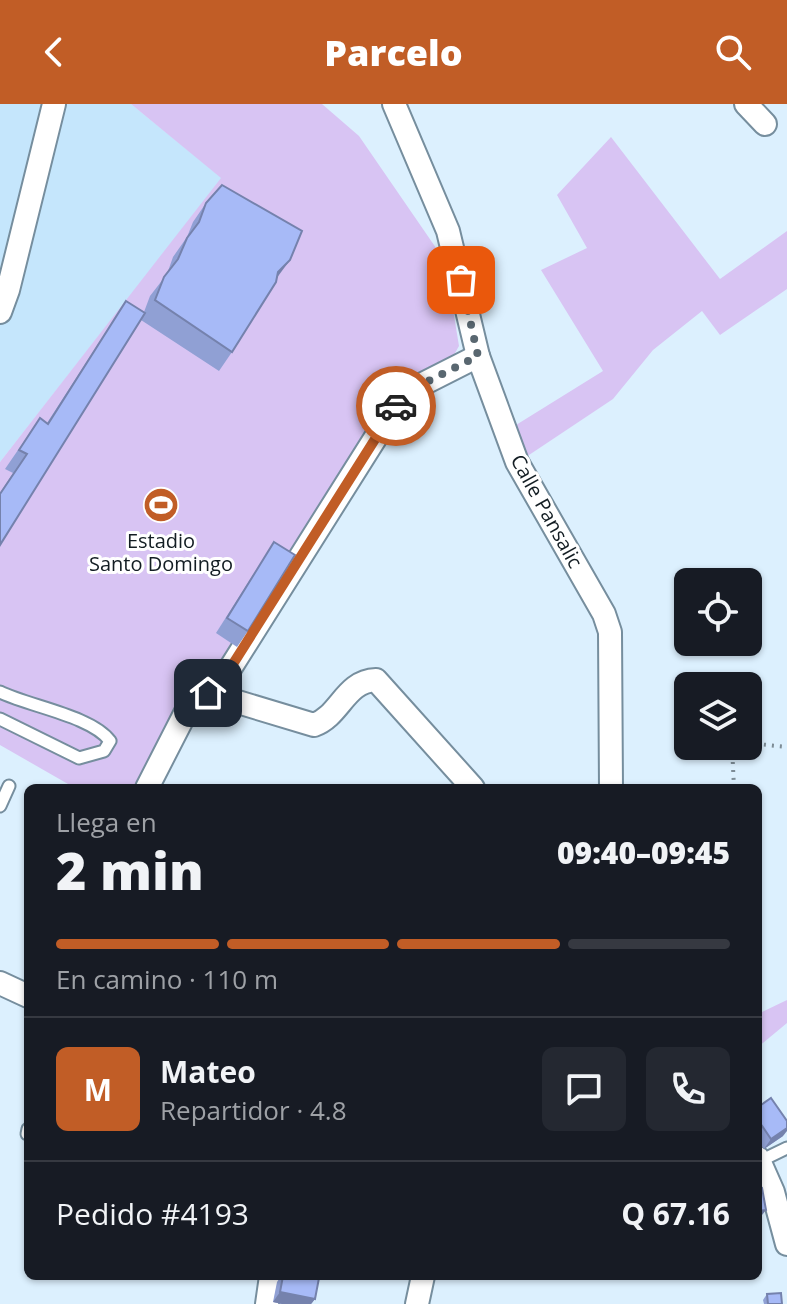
<!DOCTYPE html>
<html lang="es">
<head>
<meta charset="utf-8">
<style>
	:root { --surface:#171b24; --page:#242831; --text:#f1f3f6; --muted:#9ea1a6; --line:#363941; --accent:#c15d26 }
	body { margin:0; font-family:"Open Sans",sans-serif; background:var(--page); color:var(--text); height:100vh; display:flex; flex-direction:column; font-size:30px; white-space:nowrap }
	* { box-sizing:border-box; margin:0 }
	p { font-size:26px; color:var(--muted) }
	.icon { flex:none; width:44px; height:44px; fill:none; stroke:currentColor; stroke-width:2; stroke-linecap:round; stroke-linejoin:round }
	.map { position:relative; flex:1; overflow:hidden }
	.drawer { position:absolute; left:24px; top:680px; width:738px; height:496px; display:flex; flex-direction:column; background:var(--surface); border-radius:12px; box-shadow:0 2px 6px #0004 }
	.drawer>* { flex:none }
	.buttons { position:absolute; left:674px; top:464px; display:grid; gap:16px }
	.buttons a { display:grid; place-items:center; width:88px; height:88px; border-radius:12px; background:var(--surface); box-shadow:0 2px 6px #0004; font-size:40px }
	.pin { position:absolute; display:grid; place-items:center; width:68px; height:68px; color:#fff; margin:-34px; border-radius:16px; box-shadow:0 4px 12px #0006 }
	.courier { position:absolute; display:grid; place-items:center; width:80px; height:80px; margin:-40px; border:6px solid #c15d26; border-radius:50%; background:#fff; color:#222; box-shadow:0 2px 10px #0007 }
	.head em { font-style:normal; font-weight:800 }
	.head div { display:flex; flex-direction:column-reverse }
	.head { display:flex; align-items:center; justify-content:space-between; height:136px; padding:0 32px }
	h1 { font-size:52px; font-weight:800; line-height:60px }
	.bar { display:grid; grid-template-columns:repeat(4,1fr); gap:12px 8px; align-content:center; height:96px; padding:0 32px }
	.bar i { height:10px; border-radius:6px; background:var(--line) }
	.bar .active { background:var(--accent) }
	.bar p { grid-column:span 4 }
	.line { display:flex; align-items:center; gap:20px; padding:0 32px; border-top:2px solid var(--line) }
	.line div { flex:1 }
	.round { display:grid; place-items:center; flex:none; width:84px; height:84px; border-radius:12px; background:var(--page) }
	header { display:flex; justify-content:space-between; align-items:center; height:104px; padding:0 32px; background:var(--accent); color:#fff; font-size:36px; font-weight:800 }
	.map>svg:first-child { display:block }
	.built { fill:#c5e6fc }
	.green { fill:#d8c4f3 }
	.lines { fill:none; stroke-linecap:round; stroke-linejoin:round }
	.service-casing { stroke:#768e9e; stroke-width:15 }
	.minor-casing { stroke:#768e9e; stroke-width:26 }
	.path { stroke:#7d8c96; stroke-width:4; stroke-dasharray:2 6; stroke-linecap:butt }
	.service { stroke:#fff; stroke-width:11 }
	.minor { stroke:#fff; stroke-width:22 }
	.wall { fill:#90a0d4 }
	.shaded-wall { fill:#7582ad }
	.building { fill:#a7baf7; stroke:#7582ad; stroke-width:2 }
	.done { stroke:#596770; stroke-width:8; stroke-dasharray:0 14.4 }
	.route { stroke:#c15d26; stroke-width:10 }
	.labels { text-anchor:middle; dominant-baseline:central; stroke-width:6; stroke-linejoin:round; paint-order:stroke }
	.street-label { font-size:20px; fill:#131d23; stroke:#fff }
	.poi-label { font-size:20px; fill:#131d23; stroke:#fff }
</style>
</head>
<body>
<header><svg class="icon" aria-label="back" viewBox="0 0 24 24"><path d="M15 5l-7 7 7 7"/></svg>Parcelo<svg class="icon" aria-label="search" viewBox="0 0 24 24"><circle cx="10" cy="10" r="6"/><path d="M15 15l6 6"/></svg></header>
<div class="map">
<svg width="787" height="1200" viewBox="0 0 787 1200">
	<rect width="100%" height="100%" fill="#dcf0fe"/>
	<!-- built -->
	<path class="built" d="M0,0H131L222,74L0,358Z"/>
	<!-- green -->
	<g class="green">
		<path d="M131,0H322L359,32L445,157L459,242L447,263L407,298L224,582L183,605L140,684H75L0,641V358L221,74Z"/>
		<path d="M611,33L720,175L787,127V185L720,231L702,207L653,246L613,295L520,357L516,321L603,267L541,166L587,144L557,91Z"/>
		<path d="M787,896V919L758,943V910Z"/>
	</g>
	<g class="lines">
		<defs>
			<g id="service">
				<path d="M0,588C28,602 92,612 110,637L104,647L79,654L0,615"/>
				<path d="M0,702L9,682"/>
				<path d="M27,1030L28,1025"/>
				<path d="M760,1057L787,1044"/>
			</g>
			<g id="minor">
				<path d="M394,0L448,127L478,252L517,358L604,510L610,528L611,684"/>
				<path d="M746,0L765,20"/>
				<path d="M0,208L8,186L54,0"/>
				<path d="M208,589L314,621C340,612 345,577 376,576L473,684"/>
				<path d="M147,684L190,600L208,589L226,571L398,298L405,289L478,252"/>
				<path d="M0,879L28,892"/>
				<path d="M758,1054L773,1088L787,1140"/>
				<path d="M267,1200L271,1172"/>
				<path d="M417,1200L423,1172"/>
			</g>
		</defs>
		<!-- service casing -->
		<use href="#service" class="service-casing"/>
		<!-- minor casing -->
		<use href="#minor" class="minor-casing"/>
		<!-- path -->
		<g class="path">
			<path d="M748,639L787,643"/>
			<path d="M732,642L734,684"/>
		</g>
		<!-- service -->
		<use href="#service" class="service"/>
		<!-- minor -->
		<use href="#minor" class="minor"/>
	</g>
	<!-- wall -->
	<g class="wall">
		<path d="M206,99L277,175L232,248L219,267L141,216L0,441V389L13,369L5,365L40,314L47,319L126,197L144,208L150,192L167,170L173,153L187,133L193,118Z"/>
		<path d="M274,438L248,527L237,543L216,529Z"/>
		<path d="M758,1003L783,1032L764,1045L758,1037Z"/>
		<path d="M281,1172H308L315,1195L311,1200H282L273,1198L277,1178Z"/>
		<path d="M767,1190L782,1200H764L763,1196Z"/>
	</g>
	<!-- shaded-wall -->
	<g class="shaded-wall">
		<path d="M290,156L276,175L278,168Z"/>
		<path d="M787,1024V1027L783,1032L764,1045L771,1035Z"/>
		<path d="M766,1106L758,1116V1107Z"/>
		<path d="M280,1188L315,1195L311,1200H282L273,1198Z"/>
	</g>
	<!-- building -->
	<g class="building">
		<path d="M222,81L302,127L290,156L278,168L276,178L232,248L155,196L164,173L178,155L187,134L199,118L206,99Z"/>
		<path d="M126,197L145,209L0,441V390L27,350L19,346L40,314L48,320Z"/>
		<path d="M274,438L295,451L248,527L227,514Z"/>
		<path d="M771,994L787,1017V1024L771,1035L758,1016V1003Z"/>
		<path d="M762,1084L766,1106L758,1107V1085Z"/>
		<path d="M283,1172H308L319,1174L315,1195L280,1188Z"/>
		<path d="M781,1189L782,1200H768L767,1190Z"/>
	</g>
	<g class="lines">
		<!-- done -->
		<path class="done" d="M396,302L405,289L478,252L461,176"/>
		<!-- route -->
		<path class="route" d="M208,589L226,571L396,302"/>
	</g>
	<!-- icons -->
	<defs>
		<symbol id="stadium-disc" viewBox="-11 -11 22 22"><circle r="9.5" fill="#c15d26" stroke="#fff"/><path d="M0-5a6.5 5 0 1 0 0 10a6.5 5 0 1 0 0-10ZM-3.5-1.8h7v3.6h-7Z" fill="#fff"/></symbol>
	</defs>
	<g fill-rule="evenodd">
		<use href="#stadium-disc" x="141" y="381" width="40" height="40"/>
	</g>
	<g class="labels">
		<!-- street labels -->
		<g class="street-label">
			<text transform="translate(547 407) rotate(61)">Calle Pansalic</text>
		</g>
		<!-- poi labels -->
		<g class="poi-label">
			<text x="161" y="436">Estadio<tspan x="161" dy="23">Santo Domingo</tspan></text>
		</g>
	</g>
</svg>
<div class="buttons">
<a><svg class="icon" aria-label="locate" viewBox="0 0 24 24"><circle cx="12" cy="12" r="6"/><path d="M12 2v4M12 18v4M2 12h4M18 12h4"/></svg></a>
<a><svg class="icon" aria-label="layers" viewBox="0 0 24 24"><path d="M12 4l9 5-9 5-9-5zM3 14l9 5 9-5"/></svg></a>
</div>
<div class="pin" style="left:461px;top:176px;background:#ea580c"><svg class="icon" aria-label="bag" viewBox="0 0 24 24"><path d="M5 8h14l-1 12H6zM9 8a3 3 0 0 1 6 0"/></svg></div>
<div class="pin" style="left:208px;top:589px;background:#1f2937"><svg class="icon" aria-label="home" viewBox="0 0 24 24"><path d="M3 11l9-7 9 7M6 9v11h12V9"/></svg></div>
<div class="courier" style="left:396px;top:302px"><svg class="icon" aria-label="car" viewBox="0 0 24 24"><path d="M5 17H2v-5l4-1 3-4h7l3 4 3 1v5h-3M9 17h6M6 11h13"/><circle cx="7" cy="17" r="2"/><circle cx="17" cy="17" r="2"/></svg></div>
<section class="drawer">
<div class="head"><div><h1>2 min</h1><p>Llega en</p></div><em>09:40–09:45</em></div>
<div class="bar"><i class="active"></i><i class="active"></i><i class="active"></i><i></i><p>En camino · 110 m</p></div>
<div class="line" style="height:144px"><b class="round" style="background:var(--accent);color:#fff">M</b><div><b>Mateo</b><p>Repartidor · 4.8</p></div><a class="round"><svg class="icon" aria-label="chat" viewBox="0 0 24 24"><path d="M4 5h16v11H9l-5 4z"/></svg></a><a class="round"><svg class="icon" aria-label="phone" viewBox="0 0 24 24"><path d="M5 4h4l2 5-3 2q2 4 5 5l2-3 5 2v4C11 20 4 13 5 4z"/></svg></a></div>
<div class="line" style="height:104px"><div>Pedido #4193</div><b>Q 67.16</b></div>
</section>
</div>
</body>
</html>
